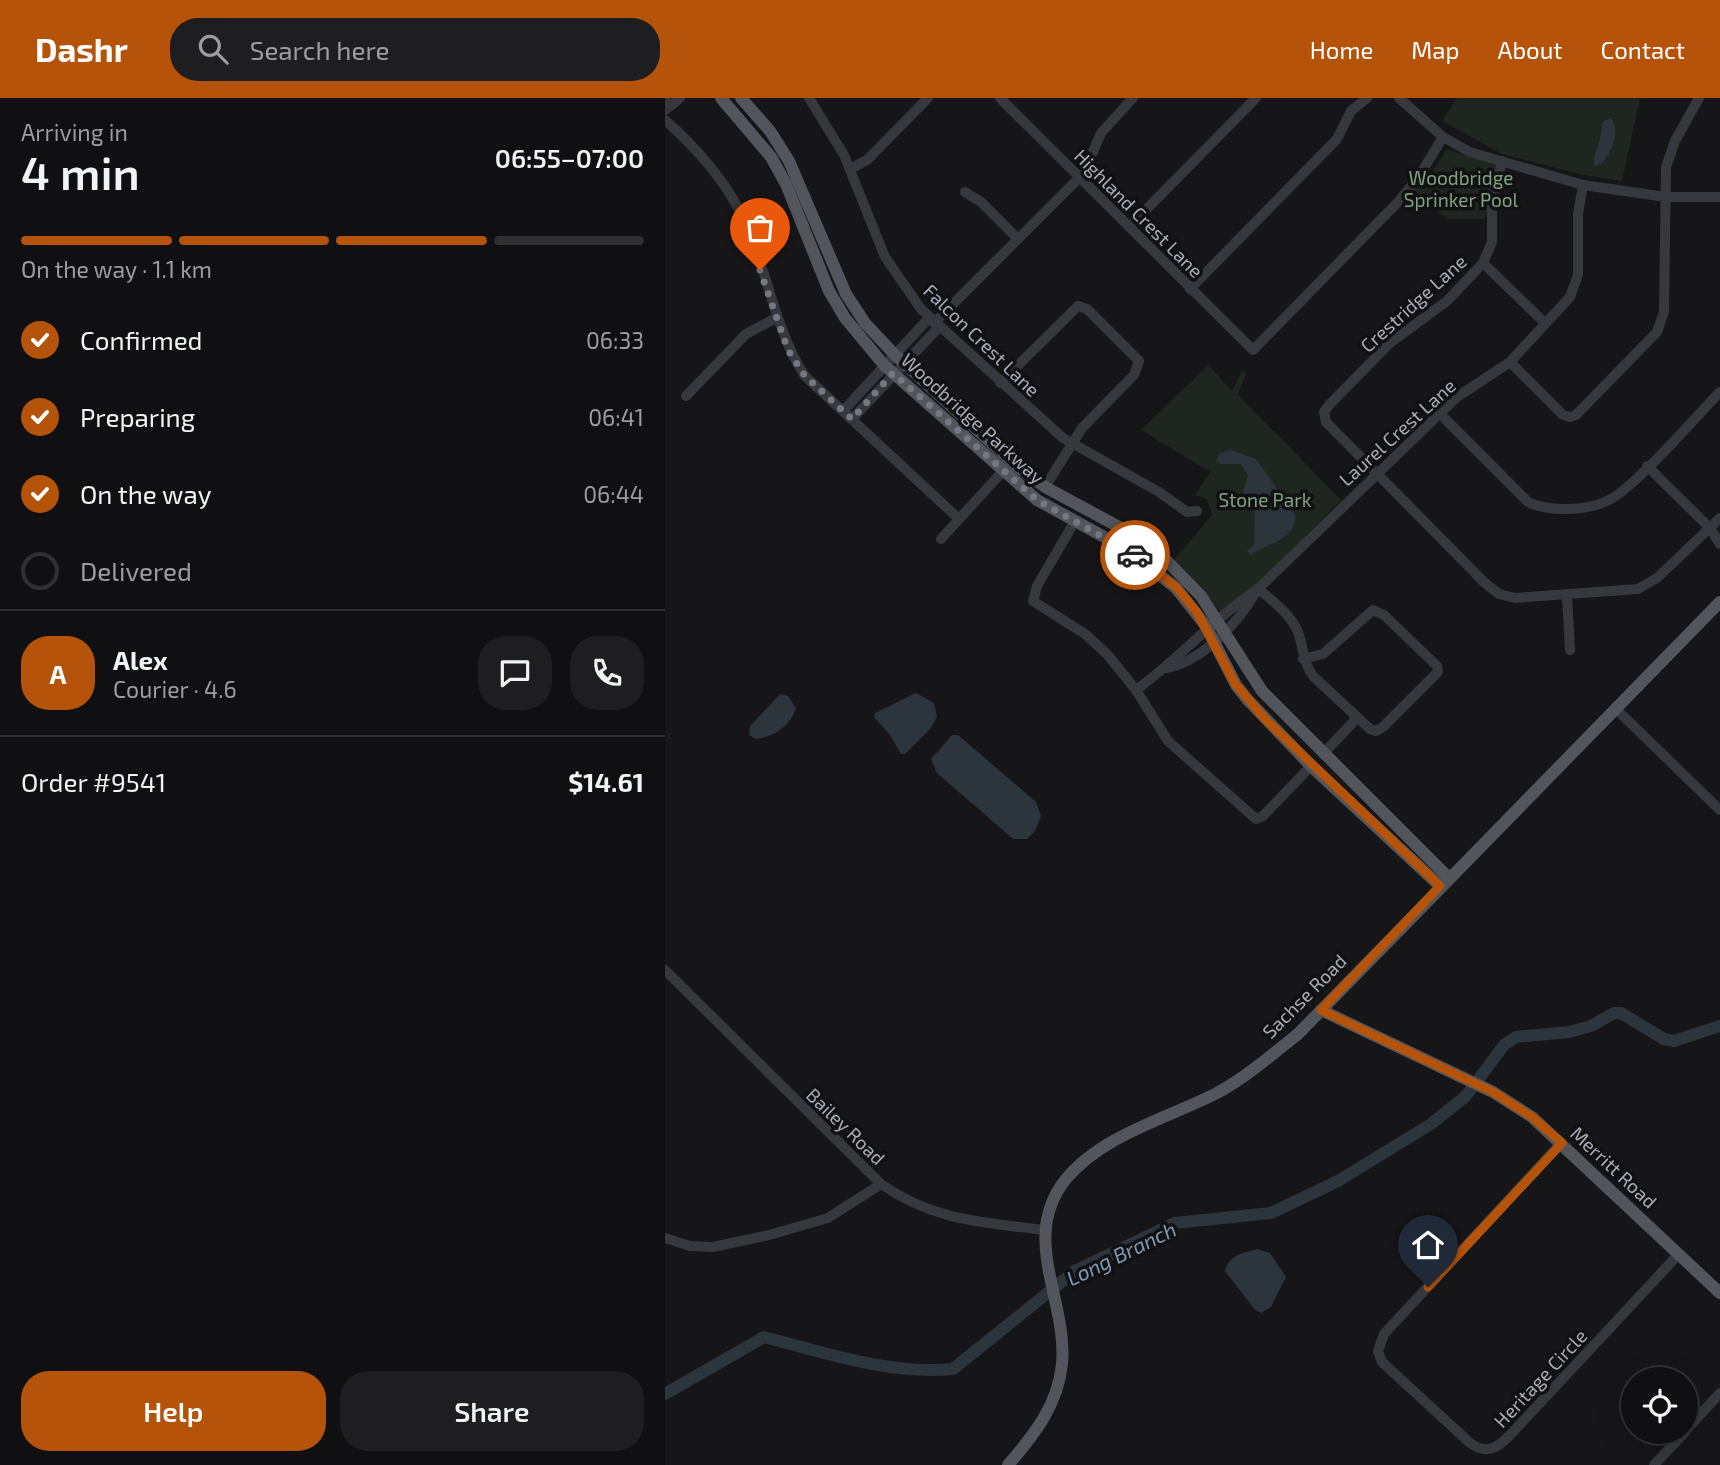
<!DOCTYPE html>
<html lang="en">
<head>
<meta charset="utf-8">
<style>
	:root { --surface:#101012; --page:#1e1e20; --text:#f1f3f6; --muted:#9c9d9f; --line:#303032; --accent:#b45309 }
	body { margin:0; font-family:"Exo 2",sans-serif; background:var(--page); color:var(--text); height:100vh; display:flex; flex-direction:column; font-size:26px; white-space:nowrap }
	* { box-sizing:border-box; margin:0 }
	p { font-size:23px; color:var(--muted) }
	.icon { flex:none; width:38px; height:38px; fill:none; stroke:currentColor; stroke-width:2; stroke-linecap:round; stroke-linejoin:round }
	.map { position:relative; flex:1; overflow:hidden }
	.side { display:flex; flex-direction:column; background:var(--surface); width:665px }
	.side>* { flex:none }
	.buttons { position:absolute; left:956px; top:1269px; display:grid; gap:14px }
	.buttons a { display:grid; place-items:center; width:77px; height:77px; border-radius:50%; background:var(--surface); box-shadow:0 7px 28px #0002,0 0 0 2px var(--line); font-size:35px }
	.pin { position:absolute; display:grid; place-items:center; width:60px; height:60px; color:#fff; margin:-72px -30px; border-radius:50% 50% 50% 0; rotate:-45deg; box-shadow:0 0 7px #0007 }
	.pin .icon { rotate:45deg }
	.courier { position:absolute; display:grid; place-items:center; width:70px; height:70px; margin:-35px; border:5px solid #b45309; border-radius:50%; background:#fff; color:#222; box-shadow:0 2px 9px #0007 }
	.summary em { font-style:normal; font-weight:600 }
	.summary div { display:flex; flex-direction:column-reverse }
	.summary { display:flex; align-items:center; justify-content:space-between; height:119px; padding:0 21px }
	h1 { font-size:46px; font-weight:600; line-height:52px }
	.bar { display:grid; grid-template-columns:repeat(4,1fr); gap:10px 7px; align-content:center; height:84px; padding:0 21px }
	.bar i { height:9px; border-radius:5px; background:var(--line) }
	.bar .current { background:var(--accent) }
	.bar p { grid-column:span 4 }
	.line { display:flex; align-items:center; gap:18px; padding:0 21px; border-top:2px solid var(--line) }
	.line div { flex:1 }
	.round { display:grid; place-items:center; flex:none; width:74px; height:74px; border-radius:28px; background:var(--page) }
	ol { padding:0 21px; list-style:none }
	li { display:flex; align-items:center; gap:21px; height:77px }
	li p { margin-inline-start:auto }
	li .icon { padding:7px; border-radius:50%; background:var(--accent); color:#fff; stroke-width:4 }
	li:last-child { color:var(--muted) }
	li i { width:38px; height:38px; border:4px solid var(--line); border-radius:50% }
	.primary-button { display:flex; gap:14px; margin-top:auto; padding:14px 21px }
	.primary-button a { flex:1; height:80px; border-radius:28px; background:var(--accent); color:#fff; font-size:28px; font-weight:600; line-height:80px; text-align:center }
	.primary-button a+a { background:var(--page); color:var(--text) }
	header { display:flex; align-items:center; gap:42px; box-sizing:border-box; height:98px; padding:0 35px; background:var(--accent); color:#fff }
	header strong { font-size:33px }
	nav { display:flex; gap:38px; margin-inline-start:auto; font-size:24px }
	.search { width:490px; height:63px; background:var(--page); display:flex; align-items:center; gap:18px; box-sizing:border-box; padding:0 24px; border-radius:28px; color:var(--muted); font-size:26px }
	main { display:flex; flex:1; min-height:0 }
	.map>svg:first-child { display:block }
	.green { fill:#1e261f }
	.water { fill:#2c353c }
	.lines { fill:none; stroke-linecap:round; stroke-linejoin:round }
	.river { stroke:#2c353c; stroke-width:12 }
	.minor { stroke:#37383d; stroke-width:10 }
	.major { stroke:#53555c; stroke-width:12 }
	.done { stroke:#757880; stroke-width:7; stroke-dasharray:0 12.6 }
	.route { stroke:#b45309; stroke-width:9 }
	.labels { text-anchor:middle; dominant-baseline:central; stroke-width:7; stroke-linejoin:round; paint-order:stroke }
	.park-label { font-size:19px; fill:#7fa381; stroke:#111113 }
	.street-label { font-size:19px; fill:#a8adb8; stroke:#111113 }
	.water-label { font-size:21px; font-style:italic; fill:#7f9bb3; stroke:#111113 }
</style>
</head>
<body>
<header>
<strong>Dashr</strong>
<div class="search"><svg class="icon" aria-label="search" viewBox="0 0 24 24"><circle cx="10" cy="10" r="6"/><path d="M15 15l6 6"/></svg>Search here</div>
<nav><a>Home</a><a>Map</a><a>About</a><a>Contact</a></nav>
</header>
<main>
<section class="side">
<div class="summary"><div><h1>4 min</h1><p>Arriving in</p></div><em>06:55–07:00</em></div>
<div class="bar"><i class="current"></i><i class="current"></i><i class="current"></i><i></i><p>On the way · 1.1 km</p></div>
<ol>
<li><svg class="icon" aria-label="check" viewBox="0 0 24 24"><path d="M5 12l5 5 9-10"/></svg>Confirmed<p>06:33</p></li>
<li><svg class="icon" aria-label="check" viewBox="0 0 24 24"><path d="M5 12l5 5 9-10"/></svg>Preparing<p>06:41</p></li>
<li><svg class="icon" aria-label="check" viewBox="0 0 24 24"><path d="M5 12l5 5 9-10"/></svg>On the way<p>06:44</p></li>
<li><i></i>Delivered</li>
</ol>
<div class="line" style="height:126px"><b class="round" style="background:var(--accent);color:#fff">A</b><div><b>Alex</b><p>Courier · 4.6</p></div><a class="round"><svg class="icon" aria-label="chat" viewBox="0 0 24 24"><path d="M4 5h16v11H9l-5 4z"/></svg></a><a class="round"><svg class="icon" aria-label="phone" viewBox="0 0 24 24"><path d="M5 4h4l2 5-3 2q2 4 5 5l2-3 5 2v4C11 20 4 13 5 4z"/></svg></a></div>
<div class="line" style="height:91px"><div>Order #9541</div><b>$14.61</b></div>
<div class="primary-button"><a>Help</a><a>Share</a></div>
</section>
<div class="map">
<svg width="1055" height="1367" viewBox="0 0 1055 1367">
	<rect width="100%" height="100%" fill="#161618"/>
	<!-- green -->
	<g class="green">
		<path d="M792,0H975L957,83L918,77L837,56L777,23Z"/>
		<path d="M782,51L831,67L820,121H783L746,95L752,87L757,90Z"/>
		<path d="M543,267L567,293L577,272L581,276L573,297L676,402L588,491L556,514L508,463L547,417L542,401L530,397L545,374L476,332Z"/>
	</g>
	<!-- water -->
	<g class="water">
		<path d="M946,20C956,34 947,54 936,66L929,68C928,53 938,42 937,24Z"/>
		<path d="M566,352L591,361L630,416C633,443 597,447 586,457L582,453L589,447L590,415L577,398L583,377L576,366H555L551,363L555,355Z"/>
		<path d="M251,595L269,605L272,619L265,631L240,656H236L225,637L209,619L210,615Z"/>
		<path d="M115,596L123,598L131,610C125,629 110,638 91,641L84,637L85,628Z"/>
		<path d="M287,637H293L371,704L376,718L370,733L362,741H348L272,675L266,661Z"/>
		<path d="M592,1151L605,1155L621,1179L606,1209L596,1215L590,1212L560,1173C564,1157 578,1155 592,1151Z"/>
	</g>
	<g class="lines">
		<!-- river -->
		<path class="river" d="M0,1296L99,1239C160,1255 225,1277 288,1271L410,1173L510,1125L606,1115L673,1083L766,1026L801,998L839,947L851,939L904,934L926,928L949,915H956L999,941L1009,943L1055,928"/>
		<!-- minor -->
		<g class="minor">
			<path d="M144,0L179,57L220,159L256,211L398,340L494,394L522,414L532,413"/>
			<path d="M335,0L588,252L733,104L753,80L778,39"/>
			<path d="M734,0L778,39L805,54L918,87L1001,99H1055"/>
			<path d="M0,1V0"/>
			<path d="M0,12L15,0"/>
			<path d="M0,22C28,47 54,75 72,108C102,162 106,226 140,278L294,421"/>
			<path d="M837,63L827,104V144L818,165L782,203L725,245L664,307L659,314L661,324L820,485L834,496L850,500L973,491L992,480L1055,420"/>
			<path d="M185,71L202,62L263,0"/>
			<path d="M300,94L316,104L353,141"/>
			<path d="M464,129L591,0"/>
			<path d="M818,165L880,225"/>
			<path d="M525,191L672,41L686,13L702,0"/>
			<path d="M269,225L419,75L436,35L468,0"/>
			<path d="M845,264L898,317L905,319L911,317L992,234L999,214L1001,69L1010,43L1034,0"/>
			<path d="M335,285L413,208L422,211L474,263L469,277L417,330L380,389"/>
			<path d="M21,298L81,236L111,220"/>
			<path d="M178,313L264,220"/>
			<path d="M775,316L863,404C883,414 921,413 942,403C968,392 1031,318 1055,294"/>
			<path d="M187,321L274,229"/>
			<path d="M982,368L1045,430L1055,446"/>
			<path d="M410,423L372,488L368,503L420,536L442,556L471,592L503,643L591,721L598,718L646,668"/>
			<path d="M276,441L337,374"/>
			<path d="M593,491C607,502 629,519 634,537C639,553 638,565 649,579L705,631L711,633L718,629L773,574L772,568L719,517L708,512L658,556L638,561"/>
			<path d="M902,499L905,552"/>
			<path d="M502,570C539,562 574,524 592,492"/>
			<path d="M471,592C514,561 549,520 593,491L792,299L845,264L905,199L913,177V116L918,87"/>
			<path d="M950,610L1055,712"/>
			<path d="M658,656L691,621"/>
			<path d="M0,872L216,1086C269,1123 317,1124 379,1132"/>
			<path d="M896,1045L719,1236L713,1253L717,1264L805,1345C821,1357 833,1350 846,1336L1013,1157"/>
			<path d="M0,1140L25,1148L48,1149L104,1137L163,1120L216,1086"/>
			<path d="M1020,1333L1055,1295"/>
			<path d="M989,1367L1020,1334"/>
		</g>
		<!-- major -->
		<g class="major">
			<path d="M56,0L106,59L121,86L164,193L180,220L219,267L372,402L463,452L511,490L541,528L571,587L582,601L646,668L775,788"/>
			<path d="M76,0L105,33L124,63L181,196L200,225L229,256L354,370L380,389L456,430L499,460L536,498L597,593L784,780"/>
			<path d="M656,912L828,994L867,1019L1055,1195"/>
			<path d="M343,1367C369,1337 393,1307 397,1266C403,1203 354,1139 401,1081C437,1037 503,1020 552,995C581,979 607,957 633,936L1055,504"/>
		</g>
	</g>
	<g class="lines">
		<!-- done -->
		<path class="done" d="M95,172L123,252L140,278L187,321L228,275L372,402L470,457"/>
		<!-- route -->
		<path class="route" d="M470,457L512,490L531,513L571,587L601,622L775,788L656,912L828,994L867,1019L897,1045L763,1189"/>
	</g>
	<g class="labels">
		<!-- park labels -->
		<g class="park-label">
			<text x="796" y="79">Woodbridge<tspan x="796" dy="22">Sprinker Pool</tspan></text>
			<text x="600" y="401">Stone Park</text>
		</g>
		<!-- street labels -->
		<g class="street-label">
			<text transform="translate(474 115) rotate(45)">Highland Crest Lane</text>
			<text transform="translate(748 205) rotate(-42)">Crestridge Lane</text>
			<text transform="translate(317 242) rotate(44)">Falcon Crest Lane</text>
			<text transform="translate(308 320) rotate(42)">Woodbridge Parkway</text>
			<text transform="translate(732 334) rotate(-42)">Laurel Crest Lane</text>
			<text transform="translate(639 898) rotate(-45)">Sachse Road</text>
			<text transform="translate(181 1028) rotate(44)">Bailey Road</text>
			<text transform="translate(949 1069) rotate(43)">Merritt Road</text>
			<text transform="translate(875 1280) rotate(-47)">Heritage Circle</text>
		</g>
		<!-- water labels -->
		<g class="water-label">
			<text transform="translate(456 1155) rotate(-26)">Long Branch</text>
		</g>
	</g>
</svg>
<div class="buttons">
<a><svg class="icon" aria-label="locate" viewBox="0 0 24 24"><circle cx="12" cy="12" r="6"/><path d="M12 2v4M12 18v4M2 12h4M18 12h4"/></svg></a>
</div>
<div class="pin" style="left:95px;top:172px;background:#ea580c"><svg class="icon" aria-label="bag" viewBox="0 0 24 24"><path d="M5 8h14l-1 12H6zM9 8a3 3 0 0 1 6 0"/></svg></div>
<div class="pin" style="left:763px;top:1189px;background:#1f2937"><svg class="icon" aria-label="home" viewBox="0 0 24 24"><path d="M3 11l9-7 9 7M6 9v11h12V9"/></svg></div>
<div class="courier" style="left:470px;top:457px"><svg class="icon" aria-label="car" viewBox="0 0 24 24"><path d="M5 17H2v-5l4-1 3-4h7l3 4 3 1v5h-3M9 17h6M6 11h13"/><circle cx="7" cy="17" r="2"/><circle cx="17" cy="17" r="2"/></svg></div>
</div>
</main>
</body>
</html>
